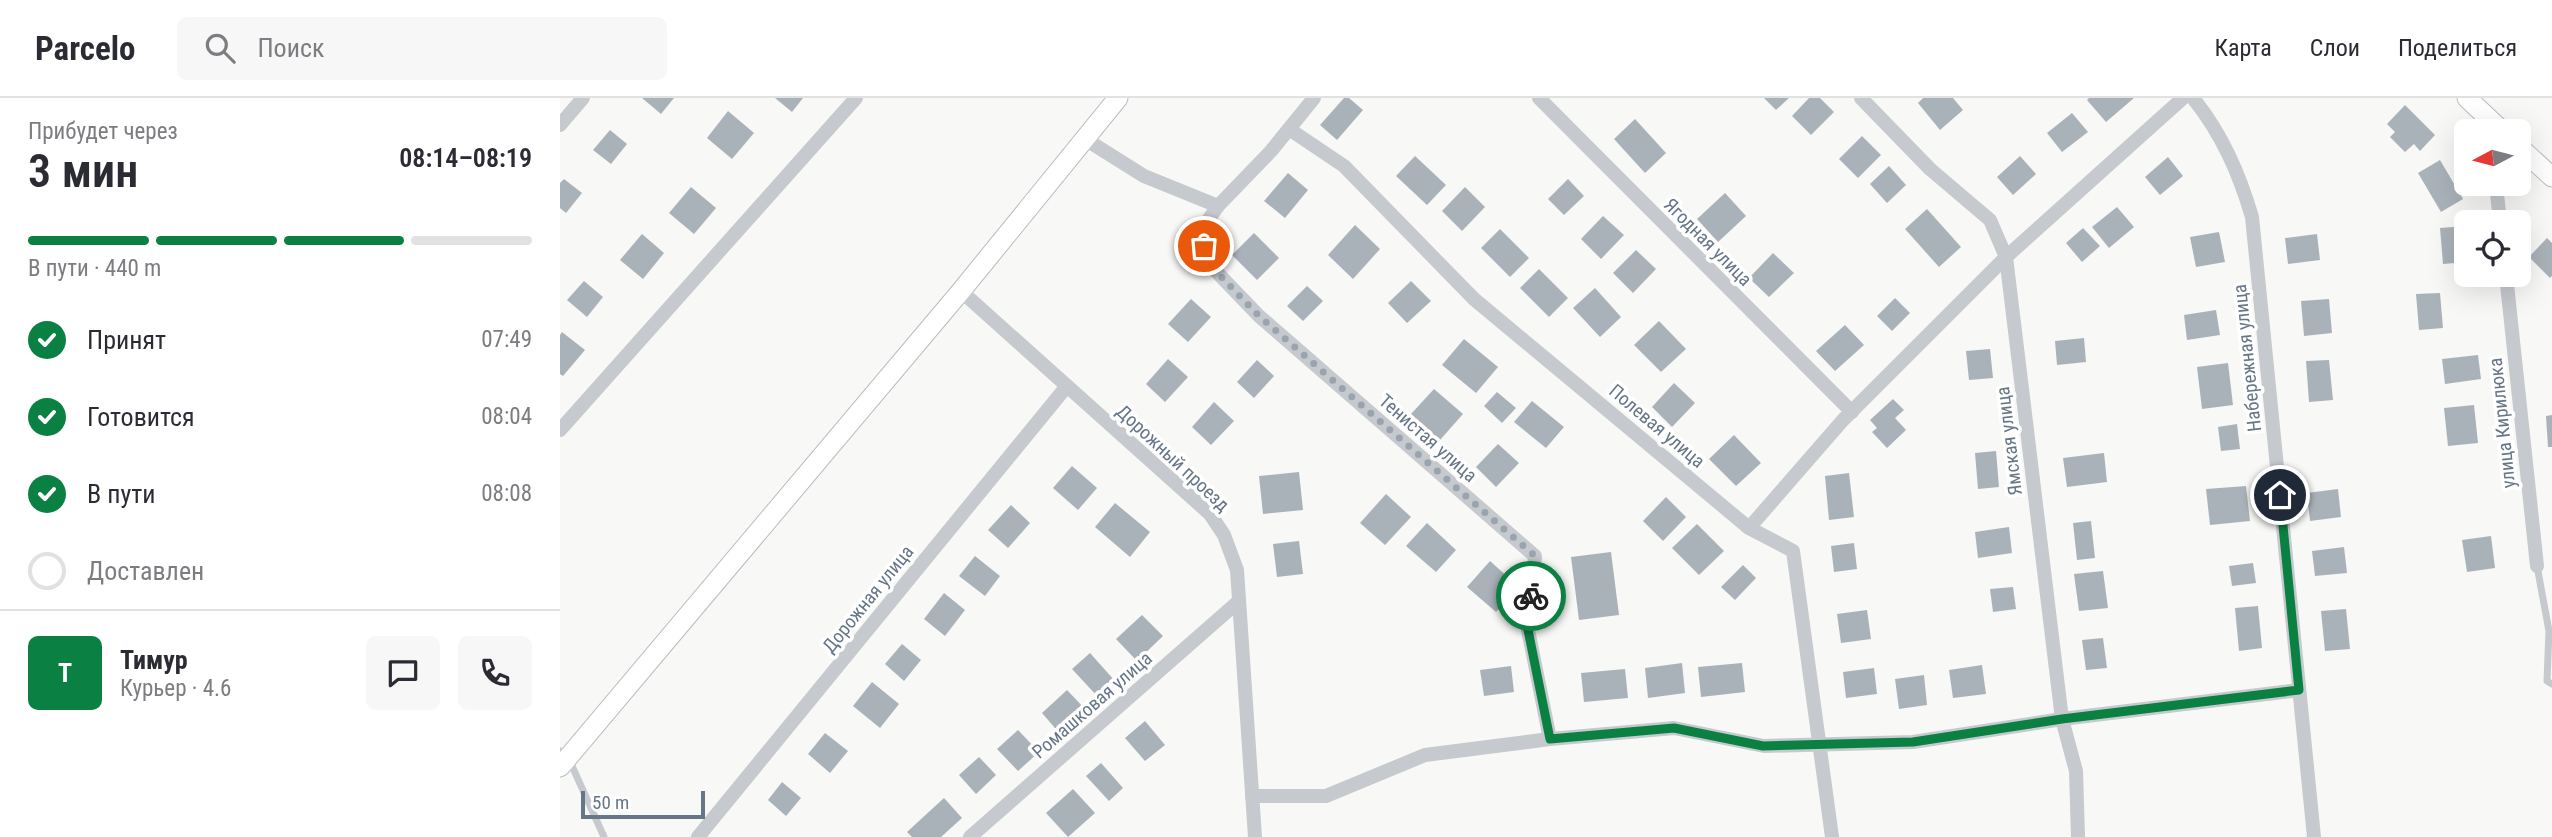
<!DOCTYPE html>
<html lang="ru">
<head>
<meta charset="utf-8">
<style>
	:root { --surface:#fff; --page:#f7f7f7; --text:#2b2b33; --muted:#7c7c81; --line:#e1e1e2; --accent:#0b8043 }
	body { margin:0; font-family:"Roboto Condensed",sans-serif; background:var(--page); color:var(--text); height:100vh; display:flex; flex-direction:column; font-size:26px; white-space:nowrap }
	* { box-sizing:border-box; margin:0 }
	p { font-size:23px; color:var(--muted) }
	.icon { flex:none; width:38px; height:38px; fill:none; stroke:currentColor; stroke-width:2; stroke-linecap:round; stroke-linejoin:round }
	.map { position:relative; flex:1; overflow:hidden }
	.details { display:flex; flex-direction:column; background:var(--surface); width:560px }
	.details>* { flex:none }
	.needle { width:46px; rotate:263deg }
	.controls { position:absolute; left:1894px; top:21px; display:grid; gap:14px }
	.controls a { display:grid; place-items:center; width:77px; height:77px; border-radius:10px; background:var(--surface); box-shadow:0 7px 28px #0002; font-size:35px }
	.scale { position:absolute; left:21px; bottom:18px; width:124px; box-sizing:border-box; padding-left:7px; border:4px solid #677687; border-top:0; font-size:19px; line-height:24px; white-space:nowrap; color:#677687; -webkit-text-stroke:5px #fff; paint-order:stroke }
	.pin { position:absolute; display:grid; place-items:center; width:60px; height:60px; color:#fff; margin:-30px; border:4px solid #fff; border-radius:50%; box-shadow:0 2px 7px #0007 }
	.courier { position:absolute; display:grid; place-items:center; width:70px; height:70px; margin:-35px; border:5px solid #0b8043; border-radius:50%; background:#fff; color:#222; box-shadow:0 2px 9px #0007 }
	.summary em { font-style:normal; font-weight:600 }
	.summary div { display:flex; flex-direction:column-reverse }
	.summary { display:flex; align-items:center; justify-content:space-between; height:119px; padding:0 28px }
	h1 { font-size:46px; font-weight:600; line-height:52px }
	.bar { display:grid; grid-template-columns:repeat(4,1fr); gap:10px 7px; align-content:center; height:84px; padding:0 28px }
	.bar i { height:9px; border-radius:5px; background:var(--line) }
	.bar .current { background:var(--accent) }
	.bar p { grid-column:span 4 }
	.line { display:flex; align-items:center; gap:18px; padding:0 28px; border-top:2px solid var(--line) }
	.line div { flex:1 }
	.round { display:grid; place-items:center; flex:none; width:74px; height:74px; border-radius:10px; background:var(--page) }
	ol { padding:0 28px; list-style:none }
	li { display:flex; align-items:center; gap:21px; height:77px }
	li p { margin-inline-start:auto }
	li .icon { padding:7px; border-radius:50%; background:var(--accent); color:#fff; stroke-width:4 }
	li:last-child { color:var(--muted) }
	li i { width:38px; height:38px; border:4px solid var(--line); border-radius:50% }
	header { display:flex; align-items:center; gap:42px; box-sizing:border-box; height:98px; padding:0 35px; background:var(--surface); border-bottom:2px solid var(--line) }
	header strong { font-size:33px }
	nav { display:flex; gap:38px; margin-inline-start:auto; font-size:24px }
	.search { width:490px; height:63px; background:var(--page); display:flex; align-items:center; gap:18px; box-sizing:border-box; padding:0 24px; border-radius:10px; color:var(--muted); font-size:26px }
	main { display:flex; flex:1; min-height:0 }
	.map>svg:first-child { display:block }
	.building { fill:#aab2b9 }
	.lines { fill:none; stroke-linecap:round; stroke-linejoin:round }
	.secondary-casing { stroke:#b8bdc2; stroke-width:21 }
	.lane { stroke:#c6c9cd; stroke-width:7 }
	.street { stroke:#c6c9cd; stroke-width:14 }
	.secondary { stroke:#fff; stroke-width:19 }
	.done { stroke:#9aa4ae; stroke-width:7; stroke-dasharray:0 12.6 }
	.route { stroke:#0b8043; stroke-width:9 }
	.labels { text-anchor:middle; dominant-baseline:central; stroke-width:7; stroke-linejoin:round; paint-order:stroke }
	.street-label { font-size:19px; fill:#677687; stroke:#fff }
</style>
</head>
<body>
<header>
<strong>Parcelo</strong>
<div class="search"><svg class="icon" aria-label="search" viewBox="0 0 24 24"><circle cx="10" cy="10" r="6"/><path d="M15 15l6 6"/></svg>Поиск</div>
<nav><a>Карта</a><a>Слои</a><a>Поделиться</a></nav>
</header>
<main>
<section class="details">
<div class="summary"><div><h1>3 мин</h1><p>Прибудет через</p></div><em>08:14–08:19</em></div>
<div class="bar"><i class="current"></i><i class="current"></i><i class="current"></i><i></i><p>В пути · 440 m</p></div>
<ol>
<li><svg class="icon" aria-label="check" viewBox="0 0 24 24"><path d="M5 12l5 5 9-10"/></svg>Принят<p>07:49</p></li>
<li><svg class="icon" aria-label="check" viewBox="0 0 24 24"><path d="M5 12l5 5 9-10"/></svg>Готовится<p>08:04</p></li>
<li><svg class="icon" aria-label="check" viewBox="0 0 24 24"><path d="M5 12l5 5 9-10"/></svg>В пути<p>08:08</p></li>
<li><i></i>Доставлен</li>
</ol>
<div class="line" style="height:126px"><b class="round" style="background:var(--accent);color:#fff">Т</b><div><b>Тимур</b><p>Курьер · 4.6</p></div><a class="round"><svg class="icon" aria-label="chat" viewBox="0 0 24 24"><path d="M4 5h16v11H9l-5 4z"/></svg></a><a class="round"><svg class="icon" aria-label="phone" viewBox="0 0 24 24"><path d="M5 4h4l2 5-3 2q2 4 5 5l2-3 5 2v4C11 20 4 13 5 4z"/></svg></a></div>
</section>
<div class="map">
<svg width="1992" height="739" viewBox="0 0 1992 739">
	<rect width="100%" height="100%" fill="#f8f8f6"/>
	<!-- building -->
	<g class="building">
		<path d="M82,0H114L101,16Z"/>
		<path d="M215,0H243L232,14Z"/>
		<path d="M784,0H789L803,12L777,42L760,27Z"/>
		<path d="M1204,0H1229L1216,12Z"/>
		<path d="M1249,0H1260L1274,14L1251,37L1232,18Z"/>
		<path d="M1363,0H1393L1403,12L1380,32L1358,5Z"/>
		<path d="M1529,0H1574L1546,24L1527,2Z"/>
		<path d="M1845,7L1875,37L1860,53L1854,46L1845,54L1830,39L1835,34L1827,26Z"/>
		<path d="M168,13L194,35L172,61L147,40Z"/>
		<path d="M1512,15L1528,34L1502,54L1487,35Z"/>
		<path d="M1075,21L1106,55L1085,75L1054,41Z"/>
		<path d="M50,32L67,46L51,66L33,52Z"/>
		<path d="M1302,38L1321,57L1298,80L1279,61Z"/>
		<path d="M855,58L886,87L867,107L836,78Z"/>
		<path d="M1460,58L1476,76L1453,97L1437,79Z"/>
		<path d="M1608,59L1623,78L1600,97L1585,79Z"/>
		<path d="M1880,62L1903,101L1881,114L1858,75Z"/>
		<path d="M1329,68L1346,87L1327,105L1310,86Z"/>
		<path d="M728,75L748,92L725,120L704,103Z"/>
		<path d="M4,81L22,95L6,115L0,110V85Z"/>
		<path d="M1008,81L1024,98L1004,117L988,101Z"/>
		<path d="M131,89L156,110L134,136L109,115Z"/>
		<path d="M905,89L925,109L902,133L882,113Z"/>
		<path d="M1165,95L1186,118L1158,144L1137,121Z"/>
		<path d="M1557,109L1574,129L1549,150L1532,129Z"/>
		<path d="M1367,111L1401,149L1379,169L1345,131Z"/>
		<path d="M1043,118L1064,137L1041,161L1021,141Z"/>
		<path d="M795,127L820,151L793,181L768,157Z"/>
		<path d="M1906,128V164L1883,166L1880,130Z"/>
		<path d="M1523,130L1540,148L1522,164L1506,145Z"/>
		<path d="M940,131L969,160L950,179L921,150Z"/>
		<path d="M1659,134L1665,164L1636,169L1630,139Z"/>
		<path d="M694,135L719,160L697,182L672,157Z"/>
		<path d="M82,136L104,155L83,181L60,162Z"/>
		<path d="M1757,136L1760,162L1728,166L1725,140Z"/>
		<path d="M1987,140L1992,145V178L1990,180L1969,159Z"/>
		<path d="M1076,152L1096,171L1073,195L1053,175Z"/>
		<path d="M1213,155L1234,175L1209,199L1189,180Z"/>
		<path d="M979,171L1008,200L989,219L960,190Z"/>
		<path d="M24,183L43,199L27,219L7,202Z"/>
		<path d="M851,183L871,203L847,225L828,205Z"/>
		<path d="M747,188L763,203L743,223L727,208Z"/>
		<path d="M1035,190L1061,219L1040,239L1013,210Z"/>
		<path d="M1880,195L1883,230L1859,232L1856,196Z"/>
		<path d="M1335,200L1350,215L1332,233L1317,218Z"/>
		<path d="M631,201L651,219L628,244L608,226Z"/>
		<path d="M1769,201L1772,235L1744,238L1741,203Z"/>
		<path d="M1656,212L1660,237L1627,242L1624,217Z"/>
		<path d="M1099,223L1126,251L1101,274L1074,247Z"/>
		<path d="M1285,227L1304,247L1275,273L1256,253Z"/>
		<path d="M2,234L25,252L3,278L0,276V237Z"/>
		<path d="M1524,240L1526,264L1497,267L1495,243Z"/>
		<path d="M904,241L938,269L916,295L882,267Z"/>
		<path d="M1430,251L1433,280L1409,282L1406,253Z"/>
		<path d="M1918,257L1921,281L1885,286L1882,261Z"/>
		<path d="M608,261L628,279L605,304L586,286Z"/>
		<path d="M697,262L714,278L694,300L677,284Z"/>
		<path d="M1769,262L1773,302L1749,304L1746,263Z"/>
		<path d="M1668,265L1673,307L1642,311L1637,269Z"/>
		<path d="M1114,285L1135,305L1112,329L1092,309Z"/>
		<path d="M874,291L903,316L880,342L851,316Z"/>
		<path d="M937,294L956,310L942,325L924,308Z"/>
		<path d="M1333,301L1344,312L1335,320L1346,332L1327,350L1312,334L1317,330L1310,322Z"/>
		<path d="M972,303L1004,329L986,350L954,324Z"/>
		<path d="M654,304L674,323L651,347L632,329Z"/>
		<path d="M1914,307L1918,345L1888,348L1884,310Z"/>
		<path d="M1992,317V349H1988L1986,318Z"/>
		<path d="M1677,326L1680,351L1661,353L1658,329Z"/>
		<path d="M1174,337L1201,365L1176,388L1149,361Z"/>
		<path d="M938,346L959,365L936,389L916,369Z"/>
		<path d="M1436,353L1439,389L1418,391L1415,355Z"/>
		<path d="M1544,355L1547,384L1507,389L1503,360Z"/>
		<path d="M512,368L537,390L518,412L493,390Z"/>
		<path d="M739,374L743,412L703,416L699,378Z"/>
		<path d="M1289,375L1294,419L1269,422L1265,378Z"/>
		<path d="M1686,388L1690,423L1650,427L1646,391Z"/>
		<path d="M1778,391L1781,419L1750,423L1747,395Z"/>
		<path d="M826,396L851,419L825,447L800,425Z"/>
		<path d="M1106,399L1126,419L1103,443L1083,423Z"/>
		<path d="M555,405L590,434L570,459L535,429Z"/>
		<path d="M451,407L470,425L448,450L428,432Z"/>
		<path d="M1531,423L1535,460L1517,462L1513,425Z"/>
		<path d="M867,425L896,452L876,474L846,448Z"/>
		<path d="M1137,426L1164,453L1139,477L1112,450Z"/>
		<path d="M1449,429L1452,455L1418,460L1415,434Z"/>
		<path d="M1931,438L1935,470L1907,474L1902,442Z"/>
		<path d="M739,443L743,476L717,479L713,446Z"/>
		<path d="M1294,445L1297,471L1274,474L1271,448Z"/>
		<path d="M1784,449L1787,475L1755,478L1752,453Z"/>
		<path d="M1051,454L1059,517L1019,522L1011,459Z"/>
		<path d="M415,458L440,478L425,498L399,478Z"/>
		<path d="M930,463L959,489L936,514L907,489Z"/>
		<path d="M1693,465L1696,485L1672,488L1669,468Z"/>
		<path d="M1183,467L1196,480L1175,502L1161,489Z"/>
		<path d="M1543,473L1548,510L1519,513L1514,476Z"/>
		<path d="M1453,489L1456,511L1433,514L1430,491Z"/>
		<path d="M384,495L405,512L385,538L364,521Z"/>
		<path d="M1698,508L1702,550L1679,553L1675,510Z"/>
		<path d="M1786,511L1790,551L1765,553L1761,513Z"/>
		<path d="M1307,512L1311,541L1281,545L1277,516Z"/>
		<path d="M582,517L603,538L577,563L556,541Z"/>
		<path d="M1543,540L1547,570L1526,572L1522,542Z"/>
		<path d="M342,546L361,562L344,583L325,566Z"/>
		<path d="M530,555L555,583L538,599L512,571Z"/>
		<path d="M1122,565L1125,595L1088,600L1085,570Z"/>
		<path d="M1182,565L1185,594L1141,599L1138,569Z"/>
		<path d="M1422,567L1426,596L1393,600L1389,572Z"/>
		<path d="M951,568L954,594L924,598L920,572Z"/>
		<path d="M1314,570L1317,596L1286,600L1283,574Z"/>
		<path d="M1065,571L1068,600L1024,604L1021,575Z"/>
		<path d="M1364,577L1367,607L1339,611L1335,581Z"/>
		<path d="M312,584L339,606L320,630L293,608Z"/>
		<path d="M507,592L527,613L501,637L482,615Z"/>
		<path d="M585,623L605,647L585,663L565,640Z"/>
		<path d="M458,632L479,654L458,673L437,651Z"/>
		<path d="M265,635L288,653L270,675L248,656Z"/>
		<path d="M419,659L436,677L416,696L399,677Z"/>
		<path d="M541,665L563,690L549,703L526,678Z"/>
		<path d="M222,684L241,700L226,718L208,702Z"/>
		<path d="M513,691L535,715L508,739L486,715Z"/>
		<path d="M384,700L402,720L381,739H352L347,734Z"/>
	</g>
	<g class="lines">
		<defs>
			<g id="secondary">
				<path d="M1907,0L1942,33"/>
				<path d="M1958,48L1992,79"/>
				<path d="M0,669L401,193L558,0"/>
			</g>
		</defs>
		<!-- secondary casing -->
		<use href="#secondary" class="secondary-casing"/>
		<!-- lane -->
		<g class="lane">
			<path d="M1977,468L1989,533L1987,583L1992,586"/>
			<path d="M0,653L8,659L44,739"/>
		</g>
		<!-- street -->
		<g class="street">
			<path d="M979,0L1292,314"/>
			<path d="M1301,0L1370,71L1430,122L1446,159L1502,621L1516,673L1518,739"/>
			<path d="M1633,0C1662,36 1679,75 1692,119L1754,739"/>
			<path d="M0,27L23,0"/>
			<path d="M729,31L784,68L914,201L1189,430L1233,453L1272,739"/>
			<path d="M525,41L584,78L658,108L711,53L754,0"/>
			<path d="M1936,86L1940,124"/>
			<path d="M658,108L641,132L647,164L699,218L975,458L968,532L990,641"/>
			<path d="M1946,177L1977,468"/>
			<path d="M401,193L650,416L664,437L677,472L695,739"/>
			<path d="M0,332L296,0"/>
			<path d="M1189,430L1283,322L1446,159L1623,0"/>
			<path d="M692,698H766L865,657L990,641L1114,630L1204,648L1353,644L1502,621L1739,592"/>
			<path d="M138,739L507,288"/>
			<path d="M410,739L679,503"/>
		</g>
		<!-- secondary -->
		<use href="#secondary" class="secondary"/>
	</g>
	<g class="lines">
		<!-- done -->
		<path class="done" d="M644,148L647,164L699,218L975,458L971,498"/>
		<!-- route -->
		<path class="route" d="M971,498L968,532L990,641L1114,630L1203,648L1353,644L1502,621L1739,592L1720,397"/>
	</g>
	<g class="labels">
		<!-- street labels -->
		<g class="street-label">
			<text transform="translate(1148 144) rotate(45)">Ягодная улица</text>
			<text transform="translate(1687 260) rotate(-96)">Набережная улица</text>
			<text transform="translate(1942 325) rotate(-96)">улица Кирилюка</text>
			<text transform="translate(1097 328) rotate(40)">Полевая улица</text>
			<text transform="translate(868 340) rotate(41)">Тенистая улица</text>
			<text transform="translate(1449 343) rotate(-97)">Ямская улица</text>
			<text transform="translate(613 360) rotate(43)">Дорожный проезд</text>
			<text transform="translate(308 501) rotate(-51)">Дорожная улица</text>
			<text transform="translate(532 607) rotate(-41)">Ромашковая улица</text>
		</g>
	</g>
</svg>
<div class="controls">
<a><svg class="needle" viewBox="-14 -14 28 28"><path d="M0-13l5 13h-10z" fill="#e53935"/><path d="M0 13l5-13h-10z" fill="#7c7c81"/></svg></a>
<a><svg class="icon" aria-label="locate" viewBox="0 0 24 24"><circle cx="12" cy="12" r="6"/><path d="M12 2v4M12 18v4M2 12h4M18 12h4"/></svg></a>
</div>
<div class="scale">50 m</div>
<div class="pin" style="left:644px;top:148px;background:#ea580c"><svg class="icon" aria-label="bag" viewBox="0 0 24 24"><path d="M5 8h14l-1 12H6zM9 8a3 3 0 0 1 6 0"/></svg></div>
<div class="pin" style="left:1720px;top:397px;background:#1f2937"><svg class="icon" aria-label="home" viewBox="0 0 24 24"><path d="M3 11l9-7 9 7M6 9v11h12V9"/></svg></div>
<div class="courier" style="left:971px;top:498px"><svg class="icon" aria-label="bike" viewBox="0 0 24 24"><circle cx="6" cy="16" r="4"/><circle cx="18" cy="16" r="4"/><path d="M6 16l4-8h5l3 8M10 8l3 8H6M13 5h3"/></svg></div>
</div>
</main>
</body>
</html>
